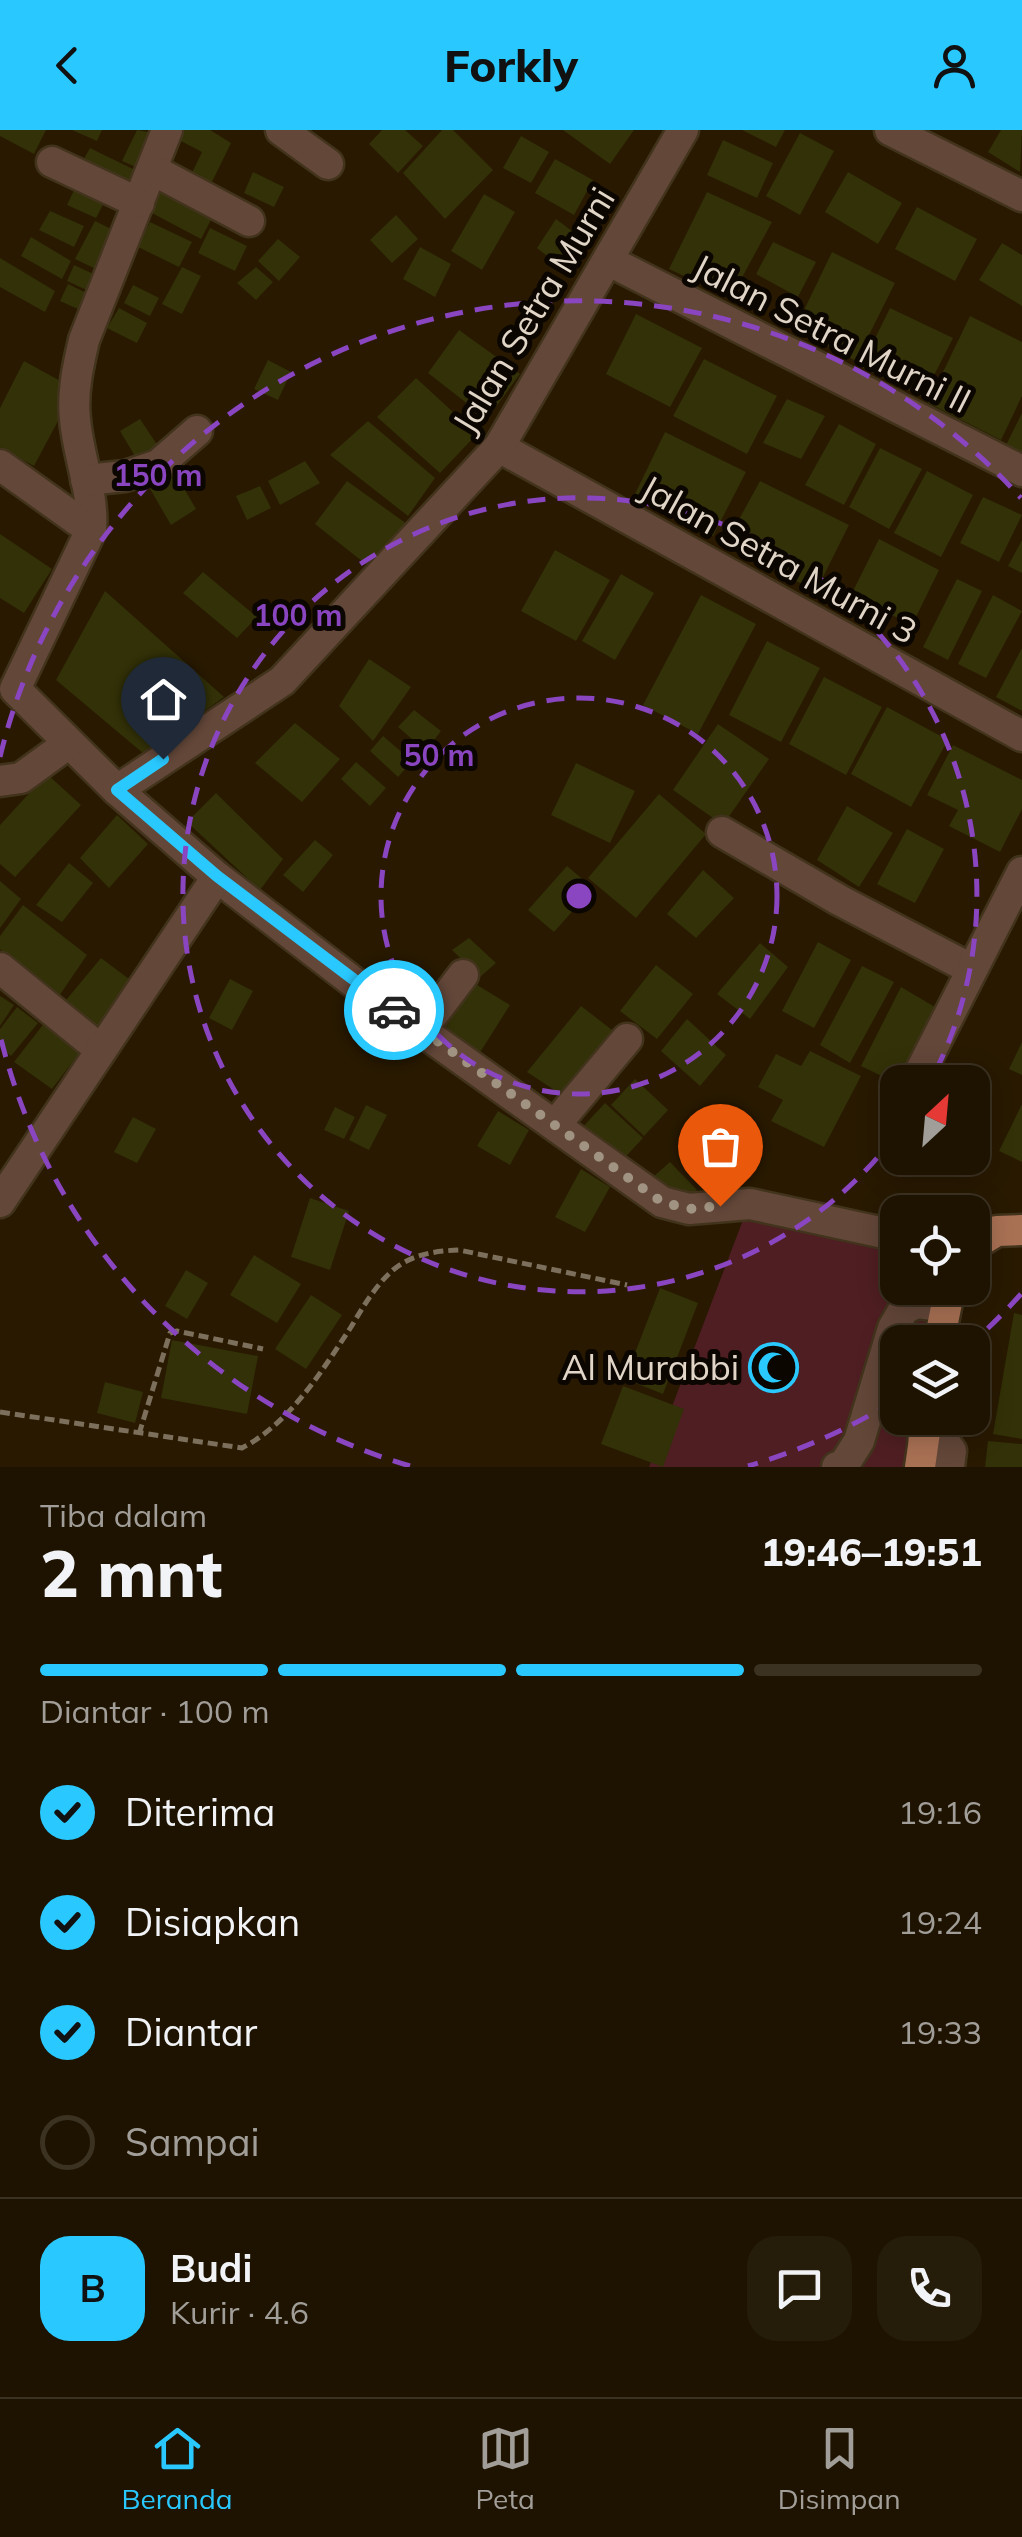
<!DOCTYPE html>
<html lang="id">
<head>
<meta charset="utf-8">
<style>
	:root { --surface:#1e1300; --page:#261c0a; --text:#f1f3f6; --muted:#a19e99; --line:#3c3222; --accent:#29c8ff }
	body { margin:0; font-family:Mulish,sans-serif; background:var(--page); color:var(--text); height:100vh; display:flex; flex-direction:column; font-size:38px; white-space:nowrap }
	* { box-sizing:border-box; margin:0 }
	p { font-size:32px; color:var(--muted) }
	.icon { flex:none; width:55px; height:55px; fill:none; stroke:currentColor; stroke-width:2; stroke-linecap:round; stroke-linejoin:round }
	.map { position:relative; height:1337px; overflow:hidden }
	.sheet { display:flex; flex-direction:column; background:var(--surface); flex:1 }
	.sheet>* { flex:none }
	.needle { width:65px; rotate:26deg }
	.buttons { position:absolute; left:880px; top:935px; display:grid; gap:20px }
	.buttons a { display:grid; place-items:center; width:110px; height:110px; border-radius:20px; background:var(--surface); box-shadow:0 5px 25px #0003,0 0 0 2px var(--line); font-size:50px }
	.pin { position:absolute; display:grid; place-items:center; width:85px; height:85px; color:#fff; margin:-102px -42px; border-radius:50% 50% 50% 0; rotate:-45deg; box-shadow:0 0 10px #0007 }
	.pin .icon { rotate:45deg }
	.courier { position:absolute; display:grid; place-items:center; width:100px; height:100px; margin:-50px; border:8px solid #29c8ff; border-radius:50%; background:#fff; color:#222; box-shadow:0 2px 12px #0007 }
	.headline em { font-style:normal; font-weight:800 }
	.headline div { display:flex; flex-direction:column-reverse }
	.headline { display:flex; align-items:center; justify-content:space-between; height:170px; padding:0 40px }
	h1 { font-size:65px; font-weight:800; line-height:75px }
	.bar { display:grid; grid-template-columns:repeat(4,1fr); gap:15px 10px; align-content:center; height:120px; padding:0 40px }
	.bar i { height:12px; border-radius:8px; background:var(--line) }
	.bar .on { background:var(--accent) }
	.bar p { grid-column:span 4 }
	.line { display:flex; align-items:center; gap:25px; padding:0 40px; border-top:2px solid var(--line) }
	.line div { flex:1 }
	.round { display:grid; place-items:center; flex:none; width:105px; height:105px; border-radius:30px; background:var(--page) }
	ol { padding:0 40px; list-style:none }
	li { display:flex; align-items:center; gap:30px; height:110px }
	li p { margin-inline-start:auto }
	li .icon { padding:10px; border-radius:50%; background:var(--accent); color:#111; stroke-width:4 }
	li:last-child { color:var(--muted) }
	li i { width:55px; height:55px; border:5px solid var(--line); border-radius:50% }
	header { display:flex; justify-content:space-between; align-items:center; height:130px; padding:0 40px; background:var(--accent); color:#111; font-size:45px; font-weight:800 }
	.tab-bar { display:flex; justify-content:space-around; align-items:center; height:140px; border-top:2px solid var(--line); background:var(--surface); font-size:28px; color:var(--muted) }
	.tab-bar a { display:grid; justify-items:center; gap:5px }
	.tab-bar .on { color:var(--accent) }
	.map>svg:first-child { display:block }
	.green { fill:#4f1e22 }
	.building { fill:#323107 }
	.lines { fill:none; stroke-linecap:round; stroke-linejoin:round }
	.minor-casing { stroke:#42331c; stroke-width:35 }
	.major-casing { stroke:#42331c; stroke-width:35 }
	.path { stroke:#7c6f5b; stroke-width:5; stroke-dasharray:10 5; stroke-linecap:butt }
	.minor { stroke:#634739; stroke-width:30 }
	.major { stroke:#a97154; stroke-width:30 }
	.done { stroke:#a09381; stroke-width:10; stroke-dasharray:0 18 }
	.route { stroke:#29c8ff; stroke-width:12 }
	.ring { fill:none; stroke:#8a45c0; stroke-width:5; stroke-dasharray:18 12 }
	.labels { text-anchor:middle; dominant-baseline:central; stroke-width:10; stroke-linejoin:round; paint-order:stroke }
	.street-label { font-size:35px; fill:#e0d5c6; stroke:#0c0601 }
	.poi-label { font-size:35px; fill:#e0d5c6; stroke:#0c0601; text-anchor:end }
	.centre { fill:#8a45c0; stroke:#0c0601; stroke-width:5 }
	.ring-label { font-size:30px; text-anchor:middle; font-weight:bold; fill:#8a45c0; stroke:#0c0601; stroke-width:10; stroke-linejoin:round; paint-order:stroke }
</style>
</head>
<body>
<header><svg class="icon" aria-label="back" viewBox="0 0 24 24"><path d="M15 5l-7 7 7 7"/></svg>Forkly<svg class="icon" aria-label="person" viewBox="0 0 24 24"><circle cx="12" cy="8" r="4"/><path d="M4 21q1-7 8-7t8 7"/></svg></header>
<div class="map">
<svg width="1022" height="1337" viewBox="0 0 1022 1337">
	<rect width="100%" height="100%" fill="#281900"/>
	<!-- green -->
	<path class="green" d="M746,1082L897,1110L898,1158H934L925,1212H898V1288H912L904,1337H649Z"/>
	<!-- building -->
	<g class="building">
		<path d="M0,0H46L34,24L0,6Z"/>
		<path d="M72,0H102L97,11Z"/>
		<path d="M137,0L153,3L136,37L122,31Z"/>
		<path d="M184,0H210L231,13L210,56L190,47L202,22L179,10Z"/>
		<path d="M382,0H405L423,16L398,43L369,14Z"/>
		<path d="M442,0H453L493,40L445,89L403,43Z"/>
		<path d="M563,0H634L610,34Z"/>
		<path d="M742,0H785L776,17Z"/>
		<path d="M1001,0H1022L1020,42L988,22Z"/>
		<path d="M800,3L834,21L800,85L766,66Z"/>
		<path d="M521,6L549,22L531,53L503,38Z"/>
		<path d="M723,10L773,33L757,68L707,45Z"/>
		<path d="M90,18L141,43L130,64L79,38Z"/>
		<path d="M555,29L593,50L574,85L535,63Z"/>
		<path d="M253,42L284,57L274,77L244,63Z"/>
		<path d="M848,42L902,73L878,114L825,82Z"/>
		<path d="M77,54L107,67L96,88L67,75Z"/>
		<path d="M160,61L213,86L201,109L150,82Z"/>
		<path d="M707,62L772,92L731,168L669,139Z"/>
		<path d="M484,64L515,82L482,140L451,121Z"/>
		<path d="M917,77L977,109L955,151L895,119Z"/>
		<path d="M50,81L84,96L74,117L39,100Z"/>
		<path d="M396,85L418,109L392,133L370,110Z"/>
		<path d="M556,89L589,114L570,144L537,118Z"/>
		<path d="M95,91L119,103L100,141L75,129Z"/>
		<path d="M150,92L192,112L179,137L138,117Z"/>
		<path d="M210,98L247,116L235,141L198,123Z"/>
		<path d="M31,107L71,131L62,149L21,126Z"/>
		<path d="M278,109L300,127L279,151L258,131Z"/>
		<path d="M773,112L816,132L798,167L756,144Z"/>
		<path d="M1002,113L1022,125V176L979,150Z"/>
		<path d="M420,117L451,134L435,167L403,149Z"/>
		<path d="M832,122L895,153L856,231L795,199Z"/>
		<path d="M0,128L55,161L45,182L0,157Z"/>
		<path d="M74,135L100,147L93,163L67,151Z"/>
		<path d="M182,137L201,146L182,184L162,174Z"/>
		<path d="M256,137L273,152L256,170L237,153Z"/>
		<path d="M68,154L97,168L89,184L60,171Z"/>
		<path d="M133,155L159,168L150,186L124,173Z"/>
		<path d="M119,178L147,193L137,213L107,198Z"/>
		<path d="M890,178L953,208L923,267L861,237Z"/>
		<path d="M636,184L702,218L670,277L606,244Z"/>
		<path d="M970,186L1022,212V266L1001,310L928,273Z"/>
		<path d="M459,200L520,244L487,289L428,243Z"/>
		<path d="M704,229L777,266L747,324L673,286Z"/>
		<path d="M268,230L291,242L278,270L254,259Z"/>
		<path d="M24,231L75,259L34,336L0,317V278Z"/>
		<path d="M416,248L477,304L440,343L377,287Z"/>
		<path d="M787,269L825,286L801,329L763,313Z"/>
		<path d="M1022,283V324L1006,315Z"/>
		<path d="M140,289L160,319L139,333L120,301Z"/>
		<path d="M368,291L435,348L408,386L330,325Z"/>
		<path d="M839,294L876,314L844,375L805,355Z"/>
		<path d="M665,302L746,342L713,406L634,366Z"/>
		<path d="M880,318L922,339L889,399L849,377Z"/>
		<path d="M168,331L196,379L171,395L142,345Z"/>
		<path d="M305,331L320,353L280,375L268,351Z"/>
		<path d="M927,341L973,365L941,427L894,403Z"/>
		<path d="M347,351L407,394L372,439L315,394Z"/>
		<path d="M760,351L849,395L816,461L725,415Z"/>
		<path d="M260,356L271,378L247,390L236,366Z"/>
		<path d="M983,367L1022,385L999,432L960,413Z"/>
		<path d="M0,404L52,439L24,483L0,468Z"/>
		<path d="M879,409L939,440L912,495L851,465Z"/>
		<path d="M1022,410V443L1008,436Z"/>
		<path d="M555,420L610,450L576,511L521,481Z"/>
		<path d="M203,442L257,487L237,508L183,463Z"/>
		<path d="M621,444L654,463L615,530L582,511Z"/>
		<path d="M957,449L982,461L948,530L923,517Z"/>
		<path d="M105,461L224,567L144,624L56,550Z"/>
		<path d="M701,465L756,494L698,604L643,575Z"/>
		<path d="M993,465L1022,481L986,548L958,534Z"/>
		<path d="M767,511L820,538L781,612L729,585Z"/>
		<path d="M1022,518V581L996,567Z"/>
		<path d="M369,529L411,557L373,611L339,576Z"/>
		<path d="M824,547L882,577L846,645L789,614Z"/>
		<path d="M887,577L948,610L911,677L851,644Z"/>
		<path d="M414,580L441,601L426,621L398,597Z"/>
		<path d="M295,593L340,629L302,672L255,633Z"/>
		<path d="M718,594L769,629L723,695L673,660Z"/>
		<path d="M383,606L412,631L398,647L370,621Z"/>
		<path d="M953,615L1022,650V679L1000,722L949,696L958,680L927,665Z"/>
		<path d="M356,632L386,658L370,676L341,649Z"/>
		<path d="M576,633L635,661L610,713L551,685Z"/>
		<path d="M47,644L81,675L15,747L0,734V695Z"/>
		<path d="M216,663L283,729L260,760L187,692Z"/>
		<path d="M659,664L706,704L636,788L588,748Z"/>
		<path d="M847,676L893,703L859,757L817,730Z"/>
		<path d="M117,685L148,714L109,758L80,728Z"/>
		<path d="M907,699L944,719L915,773L877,754Z"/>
		<path d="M315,710L333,725L303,762L283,745Z"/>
		<path d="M69,733L93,753L62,792L36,775Z"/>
		<path d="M567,736L593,758L554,802L528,780Z"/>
		<path d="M703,740L734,768L696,808L667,784Z"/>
		<path d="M0,751L21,769L0,798Z"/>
		<path d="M23,775L87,825L59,866L0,819V806Z"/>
		<path d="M469,808L496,833L480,847L452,820Z"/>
		<path d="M818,812L851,830L814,898L782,881Z"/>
		<path d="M760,813L788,837L750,889L717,864Z"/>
		<path d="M101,828L133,852L97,901L62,875Z"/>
		<path d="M656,835L693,864L657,909L620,881Z"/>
		<path d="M862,836L894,852L850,933L820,915Z"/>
		<path d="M464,847L510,875L479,924L435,897Z"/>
		<path d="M407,848L437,870L421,890L390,867Z"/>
		<path d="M230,849L253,861L232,900L209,888Z"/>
		<path d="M901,857L935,877L896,953L861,936Z"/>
		<path d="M0,866L14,875L0,896Z"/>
		<path d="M581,876L616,903L565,967L527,942Z"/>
		<path d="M17,877L38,893L11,926L0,917V899Z"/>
		<path d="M49,887L87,913L52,959L14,932Z"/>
		<path d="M687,889L726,925L700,956L661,921Z"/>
		<path d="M1022,912V945L1009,939Z"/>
		<path d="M810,921L861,946L824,1017L771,991L783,970L758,957L776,924L801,936Z"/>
		<path d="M635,949L668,980L644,1006L611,975Z"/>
		<path d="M605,973L643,1008L617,1036L579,1001Z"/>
		<path d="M1022,974V1032L999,1021Z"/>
		<path d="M366,975L387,985L369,1020L349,1010Z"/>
		<path d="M335,977L355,987L344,1009L324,1000Z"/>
		<path d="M498,981L529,1000L510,1035L477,1016Z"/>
		<path d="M133,987L156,999L137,1033L114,1022Z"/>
		<path d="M670,1032L697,1060L679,1076L652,1048Z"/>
		<path d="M581,1039L610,1057L585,1102L555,1087Z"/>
		<path d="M310,1068L349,1081L330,1140L291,1127Z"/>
		<path d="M254,1125L301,1154L277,1193L230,1165Z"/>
		<path d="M186,1140L208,1153L187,1189L165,1176Z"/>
		<path d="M660,1158L698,1173L663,1264L625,1249Z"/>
		<path d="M311,1165L342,1185L306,1239L275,1219Z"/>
		<path d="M1014,1183L1022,1185V1309L993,1304Z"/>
		<path d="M172,1210L258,1226L247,1284L161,1268Z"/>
		<path d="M105,1252L143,1262L135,1293L97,1283Z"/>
		<path d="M623,1256L684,1279L663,1337L601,1314Z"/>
		<path d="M988,1311L1022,1314V1337H985Z"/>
	</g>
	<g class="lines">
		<defs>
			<g id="minor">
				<path d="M167,0L84,210C78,236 72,263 75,289C78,326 94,362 91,400L15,559L117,660L217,747L356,854L662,1072L689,1079L750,1074L898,1106"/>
				<path d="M281,0L328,34"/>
				<path d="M890,0L1022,66"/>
				<path d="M52,32L139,73"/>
				<path d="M153,40L249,91"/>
				<path d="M609,131L1022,341"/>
				<path d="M499,317L1022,606"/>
				<path d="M0,335L91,400"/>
				<path d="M86,350L125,346L158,335L197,301"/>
				<path d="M0,651L21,648L69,613"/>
				<path d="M117,660L282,551L499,317L683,0"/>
				<path d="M722,702L839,770L971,839"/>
				<path d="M0,838L101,920"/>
				<path d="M421,900L463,845"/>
				<path d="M915,952L1022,742"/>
				<path d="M555,995L627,909"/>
				<path d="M0,1072L217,747"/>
				<path d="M923,1309L945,1313L951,1321L949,1337"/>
				<path d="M837,1337L843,1336L859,1311L893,1198L904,1179L917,1173L945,1177"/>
			</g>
			<g id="major">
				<path d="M972,1116L997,1101L1022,1100"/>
				<path d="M939,1212L950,1158"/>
				<path d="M920,1337L927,1288"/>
			</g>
		</defs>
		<!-- minor casing -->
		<use href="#minor" class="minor-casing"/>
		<!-- major casing -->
		<use href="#major" class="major-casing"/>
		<!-- path -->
		<g class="path">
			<path d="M0,1282L242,1318C290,1293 322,1241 351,1197C363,1177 375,1156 393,1140C412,1124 435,1121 459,1120L627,1155"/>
			<path d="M139,1304L170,1203L177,1201L263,1219"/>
		</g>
		<!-- minor -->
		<use href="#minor" class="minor"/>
		<!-- major -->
		<use href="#major" class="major"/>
	</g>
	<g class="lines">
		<!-- done -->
		<path class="done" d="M394,880L662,1072L689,1079L720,1076"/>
		<!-- route -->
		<path class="route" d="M163,629L117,660L217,746L394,880"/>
	</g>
	<!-- distance rings -->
	<g class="ring">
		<circle cx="579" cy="766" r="198"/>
		<path d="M896 1005A397 397 0 1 1 930 952"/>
		<path d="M1021 1164A595 595 0 0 1 973 1212M894 1271A595 595 0 0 1 748 1336M410 1336A595 595 0 0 1 0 905M0 627A595 595 0 0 1 1021 368"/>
	</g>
	<!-- icons -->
	<defs>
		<symbol id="mosque-ring" viewBox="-11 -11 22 22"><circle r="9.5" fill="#0c0601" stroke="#29c8ff" stroke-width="1.5"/><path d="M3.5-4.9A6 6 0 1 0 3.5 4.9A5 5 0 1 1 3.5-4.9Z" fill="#29c8ff"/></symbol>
	</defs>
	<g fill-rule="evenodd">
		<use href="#mosque-ring" x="746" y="1210" width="55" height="55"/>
	</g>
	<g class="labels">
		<!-- street labels -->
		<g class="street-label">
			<text transform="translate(533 180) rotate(-59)">Jalan Setra Murni</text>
			<text transform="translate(832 203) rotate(27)">Jalan Setra Murni II</text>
			<text transform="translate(779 429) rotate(29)">Jalan Setra Murni 3</text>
		</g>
		<!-- poi labels -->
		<g class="poi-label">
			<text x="739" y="1237">Al Murabbi</text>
		</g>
	</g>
	<circle cx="579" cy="766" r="15" class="centre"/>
	<g class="ring-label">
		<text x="158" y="356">150 m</text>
		<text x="298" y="496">100 m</text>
		<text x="439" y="636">50 m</text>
	</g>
</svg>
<div class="buttons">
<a><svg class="needle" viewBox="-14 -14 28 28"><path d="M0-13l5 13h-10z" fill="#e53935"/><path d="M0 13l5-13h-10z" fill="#a19e99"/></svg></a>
<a><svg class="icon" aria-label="locate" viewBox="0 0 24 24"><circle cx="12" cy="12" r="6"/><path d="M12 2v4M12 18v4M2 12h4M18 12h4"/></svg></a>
<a><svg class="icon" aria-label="layers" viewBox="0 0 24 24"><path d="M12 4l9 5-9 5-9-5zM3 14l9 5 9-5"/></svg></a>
</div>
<div class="pin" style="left:720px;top:1076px;background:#ea580c"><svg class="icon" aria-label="bag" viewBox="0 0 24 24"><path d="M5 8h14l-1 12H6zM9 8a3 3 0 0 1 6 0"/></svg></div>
<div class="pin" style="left:163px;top:629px;background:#1f2937"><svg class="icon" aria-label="home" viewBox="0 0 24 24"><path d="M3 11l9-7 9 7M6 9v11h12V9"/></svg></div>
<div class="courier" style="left:394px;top:880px"><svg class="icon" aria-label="car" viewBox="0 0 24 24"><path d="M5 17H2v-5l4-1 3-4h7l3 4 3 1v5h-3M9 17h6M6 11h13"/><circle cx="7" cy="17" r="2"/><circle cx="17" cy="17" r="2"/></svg></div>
</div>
<section class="sheet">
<div class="headline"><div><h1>2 mnt</h1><p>Tiba dalam</p></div><em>19:46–19:51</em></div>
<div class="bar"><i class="on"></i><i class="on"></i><i class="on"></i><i></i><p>Diantar · 100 m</p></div>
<ol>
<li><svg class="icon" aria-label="check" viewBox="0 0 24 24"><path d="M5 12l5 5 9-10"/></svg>Diterima<p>19:16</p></li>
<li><svg class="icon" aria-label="check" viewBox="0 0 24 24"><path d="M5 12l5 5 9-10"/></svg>Disiapkan<p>19:24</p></li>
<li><svg class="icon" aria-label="check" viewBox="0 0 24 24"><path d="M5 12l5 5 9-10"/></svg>Diantar<p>19:33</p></li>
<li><i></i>Sampai</li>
</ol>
<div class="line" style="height:180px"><b class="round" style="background:var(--accent);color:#111">B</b><div><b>Budi</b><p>Kurir · 4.6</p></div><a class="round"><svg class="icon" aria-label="chat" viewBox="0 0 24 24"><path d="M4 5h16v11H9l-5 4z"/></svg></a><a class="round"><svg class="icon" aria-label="phone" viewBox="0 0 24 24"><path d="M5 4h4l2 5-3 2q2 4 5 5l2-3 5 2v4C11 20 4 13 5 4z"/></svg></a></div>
</section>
<nav class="tab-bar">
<a class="on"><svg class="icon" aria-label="home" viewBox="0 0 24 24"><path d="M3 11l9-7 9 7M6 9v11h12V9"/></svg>Beranda</a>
<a><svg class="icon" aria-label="map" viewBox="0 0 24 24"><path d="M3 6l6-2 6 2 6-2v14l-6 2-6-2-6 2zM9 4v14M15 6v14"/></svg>Peta</a>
<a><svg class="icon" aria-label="saved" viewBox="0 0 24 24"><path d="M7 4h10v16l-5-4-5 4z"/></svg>Disimpan</a>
</nav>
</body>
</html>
